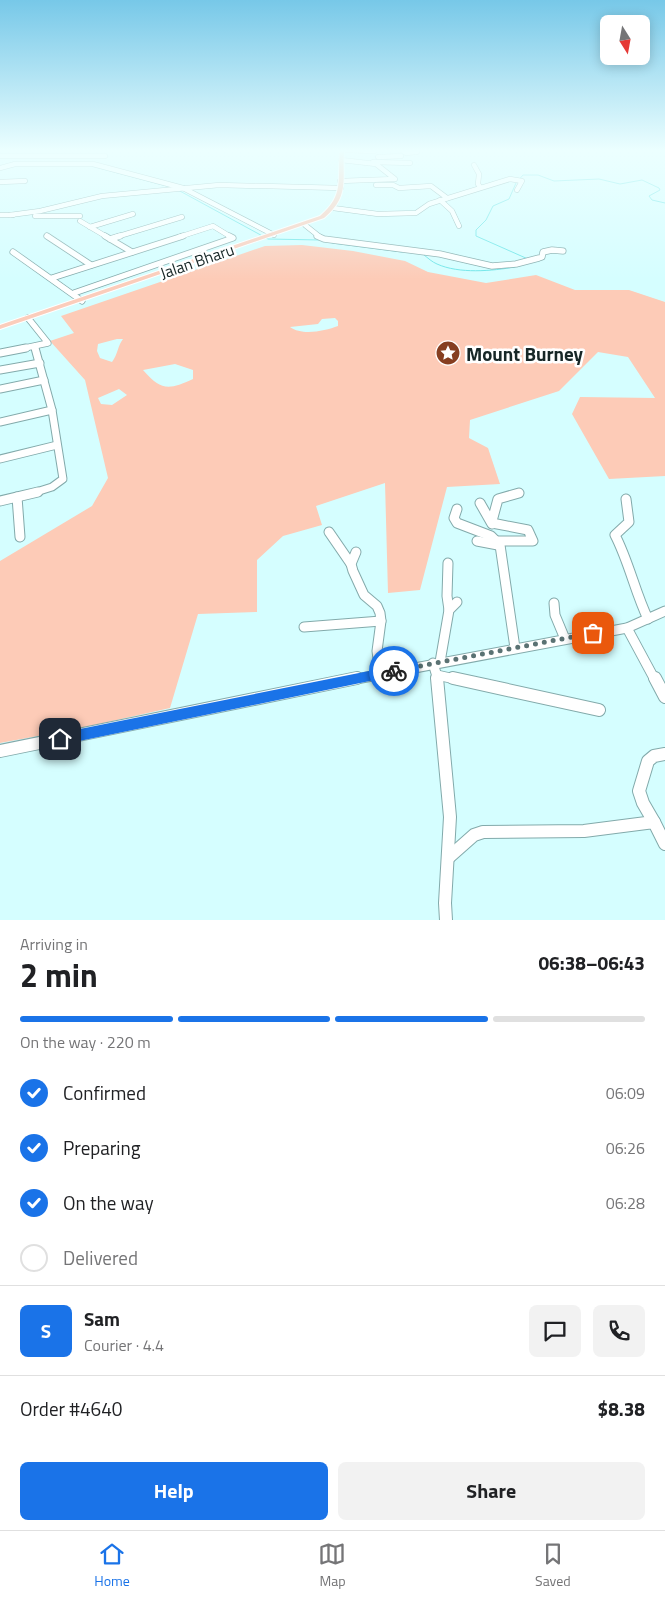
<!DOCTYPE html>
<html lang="en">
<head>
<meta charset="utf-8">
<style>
	:root { --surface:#fff; --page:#f2f2f2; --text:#202124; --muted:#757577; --line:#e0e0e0; --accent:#1a73e8 }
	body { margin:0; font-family:"Titillium Web",sans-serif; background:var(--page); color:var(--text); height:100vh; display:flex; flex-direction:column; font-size:19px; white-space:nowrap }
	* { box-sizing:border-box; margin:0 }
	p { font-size:16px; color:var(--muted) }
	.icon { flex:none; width:28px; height:28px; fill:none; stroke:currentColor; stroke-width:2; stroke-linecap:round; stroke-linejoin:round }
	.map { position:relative; height:920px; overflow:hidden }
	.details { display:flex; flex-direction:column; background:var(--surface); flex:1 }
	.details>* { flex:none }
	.needle { width:32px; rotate:169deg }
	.buttons { position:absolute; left:600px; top:15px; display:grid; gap:10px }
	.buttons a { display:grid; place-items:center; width:50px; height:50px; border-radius:8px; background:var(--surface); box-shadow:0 2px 12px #0003; font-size:25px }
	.pin { position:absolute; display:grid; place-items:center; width:42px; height:42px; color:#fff; margin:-21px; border-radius:10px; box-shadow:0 2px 8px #0006 }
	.courier { position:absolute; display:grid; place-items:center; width:50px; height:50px; margin:-25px; border:4px solid #1a73e8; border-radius:50%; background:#fff; color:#222; box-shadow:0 1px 6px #0007 }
	.headline em { font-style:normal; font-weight:700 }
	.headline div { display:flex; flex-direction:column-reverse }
	.headline { display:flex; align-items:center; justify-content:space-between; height:85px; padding:0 20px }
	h1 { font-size:32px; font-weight:700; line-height:38px }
	.bar { display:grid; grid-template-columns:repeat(4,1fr); gap:8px 5px; align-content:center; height:60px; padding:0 20px }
	.bar i { height:6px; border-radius:4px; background:var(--line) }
	.bar .on { background:var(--accent) }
	.bar p { grid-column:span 4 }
	.line { display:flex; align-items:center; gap:12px; padding:0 20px; border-top:1px solid var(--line) }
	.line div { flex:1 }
	.round { display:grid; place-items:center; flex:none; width:52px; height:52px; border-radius:8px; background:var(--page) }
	ol { padding:0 20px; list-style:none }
	li { display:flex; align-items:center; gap:15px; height:55px }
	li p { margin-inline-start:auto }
	li .icon { padding:5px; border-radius:50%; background:var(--accent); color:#fff; stroke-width:4 }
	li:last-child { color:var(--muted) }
	li i { width:28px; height:28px; border:2px solid var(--line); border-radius:50% }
	.action { display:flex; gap:10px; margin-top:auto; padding:10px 20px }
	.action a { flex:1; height:58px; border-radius:8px; background:var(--accent); color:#fff; font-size:20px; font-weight:700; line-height:58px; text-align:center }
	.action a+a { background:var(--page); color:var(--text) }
	.menu { display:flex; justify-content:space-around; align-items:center; height:70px; border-top:1px solid var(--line); background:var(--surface); font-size:14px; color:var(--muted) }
	.menu a { display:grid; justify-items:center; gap:2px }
	.menu .on { color:var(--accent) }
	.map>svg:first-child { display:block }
	.green { fill:#fdcbb7; fill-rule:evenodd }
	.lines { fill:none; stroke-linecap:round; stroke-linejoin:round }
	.stream { stroke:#6fe6e9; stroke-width:1 }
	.minor-far4-casing { stroke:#83aaab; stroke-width:5.5 }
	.minor-far3-casing { stroke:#83aaab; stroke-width:7 }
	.minor-far2-casing { stroke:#83aaab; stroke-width:9 }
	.minor-far1-casing { stroke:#83aaab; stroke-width:11 }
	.minor-casing { stroke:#83aaab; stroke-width:14 }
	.major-casing { stroke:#fff; stroke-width:2 }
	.minor-far4 { stroke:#fff; stroke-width:4.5 }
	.minor-far3 { stroke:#fff; stroke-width:5.5 }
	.minor-far2 { stroke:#fff; stroke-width:7 }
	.minor-far1 { stroke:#fff; stroke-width:9 }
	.minor { stroke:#fff; stroke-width:12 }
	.major { fill:#fbcdbb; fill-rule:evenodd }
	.route { fill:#1a73e8 }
	.done { stroke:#5a7273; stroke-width:5; stroke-dasharray:0 9 }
	.labels { text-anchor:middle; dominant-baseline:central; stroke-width:5; stroke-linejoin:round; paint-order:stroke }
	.far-street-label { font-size:16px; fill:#172727; stroke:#fff }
	.poi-label { font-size:19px; font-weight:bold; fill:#172727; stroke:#fff; text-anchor:start }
</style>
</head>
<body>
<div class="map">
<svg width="665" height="920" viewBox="0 0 665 920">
	<rect width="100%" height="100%" fill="#d5feff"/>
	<!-- green -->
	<path class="green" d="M302,245L353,251L405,261L428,272L486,283L536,275L575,290H629L665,302V476L609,479L572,414L580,397L655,398L628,357L598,352L559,391L470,420L469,438L488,448L500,484L447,487L420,590L388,593L385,483L316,506L322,525L283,536L257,560V612L198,614L170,708L81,728L0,743V561L92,506L108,478L85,380L50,341L74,333L61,316L265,246ZM335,318L338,321V326C325,331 302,336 290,327L318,324L322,319ZM117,339H123C118,345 118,354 112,362L100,358L97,351L98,344ZM175,364L193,370V379C169,390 161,391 143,370ZM119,389L127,395L112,405L101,404L98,398Z"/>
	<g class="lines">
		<!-- stream -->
		<g class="stream">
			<path d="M91,166L174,188"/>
			<path d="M178,190L268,239L320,240"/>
			<path d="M332,243L402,252"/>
			<path d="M424,255C428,258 432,262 437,264C459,274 492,271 515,267"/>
			<path d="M528,259L476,236V230L486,220L493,206L509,199L516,183L523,175H538L554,181L599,179L620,184L642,180L659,188L660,190L649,196L652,200L665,203"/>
		</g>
		<defs>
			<g id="minor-far4">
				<path d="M342,150L374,151"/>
				<path d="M402,150L406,153L417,152L403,150"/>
				<path d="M0,156H105"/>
				<path d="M378,157L401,156"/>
				<path d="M373,162L410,163"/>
				<path d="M474,165L479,174L478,184L480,187"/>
				<path d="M0,168L15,164H93L183,188L274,235"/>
				<path d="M340,181L395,179L376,164L341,160"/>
				<path d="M0,182L25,181"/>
				<path d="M376,185H393L399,188L431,186L447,198"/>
				<path d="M440,200L452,211L459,226"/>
				<path d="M333,208L378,214L416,213L429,204L510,179L522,181L517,190"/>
				<path d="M0,215H13"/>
				<path d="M10,215L40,211L102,196L219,185L341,188"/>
				<path d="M35,216H80"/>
				<path d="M80,221L107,237"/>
				<path d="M305,225L320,237"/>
				<path d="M90,227L133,214"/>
				<path d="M47,236L49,237"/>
				<path d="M116,237L182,217"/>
				<path d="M179,237L213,226L231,237"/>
			</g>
			<g id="minor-far3">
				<path d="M47,236L91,265"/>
				<path d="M105,236L132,252"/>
				<path d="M317,236L324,239L440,254L492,266L516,264L539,258L542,257L543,252L552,250L563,251"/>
				<path d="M110,239L120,236"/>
				<path d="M13,252L82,301"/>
				<path d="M52,278L183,236"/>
				<path d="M74,293L233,238L229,236"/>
				<path d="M20,349L48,343L28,318"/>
			</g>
			<g id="minor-far2">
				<path d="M0,353L26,348"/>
				<path d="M0,370L40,363"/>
				<path d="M0,389L44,380"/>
				<path d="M0,422L52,410"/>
				<path d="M0,459L57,445"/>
				<path d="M33,493L52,487L63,479L52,410L35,348"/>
			</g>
			<g id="minor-far1">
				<path d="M17,497L20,537"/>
				<path d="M626,499L629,522L615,535C629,562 635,592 648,619"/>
				<path d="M0,501L38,492"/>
				<path d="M480,503L492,524"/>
				<path d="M457,509L454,518L457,523L491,536L500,545L515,648"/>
				<path d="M492,521L498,499L519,493"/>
				<path d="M492,523L528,530L533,541H496"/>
				<path d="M329,532L351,564"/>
				<path d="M477,541L498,545"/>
				<path d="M356,552L351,564L353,571L364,595L377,606L380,613L381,621L377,651L380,674"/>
				<path d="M448,563L447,596L449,610"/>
				<path d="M554,603L555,615L565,639"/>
				<path d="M304,627L381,621"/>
				<path d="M627,628L655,680"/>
				<path d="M440,662L449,610L457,602"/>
				<path d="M433,663L438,680"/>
				<path d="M437,675L459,680"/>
				<path d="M351,680L627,628L665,611"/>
			</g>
			<g id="minor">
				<path d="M437,678L450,817L445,903L446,920"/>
				<path d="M453,678L599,710"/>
				<path d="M655,678L665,697"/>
				<path d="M0,751L357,678"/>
				<path d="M654,822L643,803L639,791L648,761L654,756L665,754"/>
				<path d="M448,858L474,835L483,832L584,831L654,822L665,844"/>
			</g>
			<path id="major" d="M340,150H344C342,180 350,196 324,218L0,329V325L320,216C345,195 337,179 340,150Z"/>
		</defs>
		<!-- minor-far4 casing -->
		<use href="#minor-far4" class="minor-far4-casing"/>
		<!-- minor-far3 casing -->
		<use href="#minor-far3" class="minor-far3-casing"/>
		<!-- minor-far2 casing -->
		<use href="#minor-far2" class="minor-far2-casing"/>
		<!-- minor-far1 casing -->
		<use href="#minor-far1" class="minor-far1-casing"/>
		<!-- minor casing -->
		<use href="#minor" class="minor-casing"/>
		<!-- major casing -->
		<use href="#major" class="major-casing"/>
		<!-- minor-far4 -->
		<use href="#minor-far4" class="minor-far4"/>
		<!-- minor-far3 -->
		<use href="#minor-far3" class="minor-far3"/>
		<!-- minor-far2 -->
		<use href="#minor-far2" class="minor-far2"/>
		<!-- minor-far1 -->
		<use href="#minor-far1" class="minor-far1"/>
		<!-- minor -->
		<use href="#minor" class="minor"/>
		<!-- major -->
		<use href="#major" class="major"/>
	</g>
	<!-- sky -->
	<linearGradient id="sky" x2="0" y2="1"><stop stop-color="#77c8e8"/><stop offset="0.54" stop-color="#ecffff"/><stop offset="1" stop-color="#ecffff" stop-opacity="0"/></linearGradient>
	<rect width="665" height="279" fill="url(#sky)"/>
	<!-- route -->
	<path class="route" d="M394,666L398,668L399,671L398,675L394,676L60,745L56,743L54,739L56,735L60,733Z"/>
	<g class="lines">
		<!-- done -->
		<path class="done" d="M394,671L593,633"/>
	</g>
	<!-- icons -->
	<defs>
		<symbol id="sight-disc" viewBox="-11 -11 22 22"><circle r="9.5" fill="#863e20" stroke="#fff"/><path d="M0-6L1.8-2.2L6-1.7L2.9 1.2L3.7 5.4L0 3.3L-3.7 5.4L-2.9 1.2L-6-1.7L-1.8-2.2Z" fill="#fff"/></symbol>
	</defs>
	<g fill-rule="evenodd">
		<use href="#sight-disc" x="434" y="339" width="28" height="28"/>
	</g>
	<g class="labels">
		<!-- far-street labels -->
		<g class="far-street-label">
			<text transform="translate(197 261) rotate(-19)">Jalan Bharu</text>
		</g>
		<!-- poi labels -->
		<g class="poi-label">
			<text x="466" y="353">Mount Burney</text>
		</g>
	</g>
</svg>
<div class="buttons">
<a><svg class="needle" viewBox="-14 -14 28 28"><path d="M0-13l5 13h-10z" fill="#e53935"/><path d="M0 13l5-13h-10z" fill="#757577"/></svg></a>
</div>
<div class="pin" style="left:593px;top:633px;background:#ea580c"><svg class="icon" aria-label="bag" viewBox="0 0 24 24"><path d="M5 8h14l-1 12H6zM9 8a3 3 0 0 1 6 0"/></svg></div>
<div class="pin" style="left:60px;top:739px;background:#1f2937"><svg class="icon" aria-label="home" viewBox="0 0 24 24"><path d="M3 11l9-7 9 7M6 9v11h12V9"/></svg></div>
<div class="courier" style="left:394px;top:671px"><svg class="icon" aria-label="bike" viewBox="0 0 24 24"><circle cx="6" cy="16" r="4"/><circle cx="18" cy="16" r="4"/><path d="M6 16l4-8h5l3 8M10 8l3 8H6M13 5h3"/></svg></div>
</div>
<section class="details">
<div class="headline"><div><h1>2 min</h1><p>Arriving in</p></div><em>06:38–06:43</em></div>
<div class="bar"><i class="on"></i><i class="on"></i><i class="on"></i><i></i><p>On the way · 220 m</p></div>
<ol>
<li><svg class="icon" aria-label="check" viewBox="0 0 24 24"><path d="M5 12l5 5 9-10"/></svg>Confirmed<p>06:09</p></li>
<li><svg class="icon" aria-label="check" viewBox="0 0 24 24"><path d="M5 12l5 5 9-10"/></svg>Preparing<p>06:26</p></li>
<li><svg class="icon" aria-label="check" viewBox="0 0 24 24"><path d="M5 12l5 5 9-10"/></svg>On the way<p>06:28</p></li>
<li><i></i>Delivered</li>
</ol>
<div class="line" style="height:90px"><b class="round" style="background:var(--accent);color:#fff">S</b><div><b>Sam</b><p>Courier · 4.4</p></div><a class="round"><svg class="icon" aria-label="chat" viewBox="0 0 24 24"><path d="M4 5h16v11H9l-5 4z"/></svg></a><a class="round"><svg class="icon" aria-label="phone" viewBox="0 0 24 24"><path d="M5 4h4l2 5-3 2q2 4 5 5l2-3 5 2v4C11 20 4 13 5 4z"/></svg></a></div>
<div class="line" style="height:65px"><div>Order #4640</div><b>$8.38</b></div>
<div class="action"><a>Help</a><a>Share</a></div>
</section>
<nav class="menu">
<a class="on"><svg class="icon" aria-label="home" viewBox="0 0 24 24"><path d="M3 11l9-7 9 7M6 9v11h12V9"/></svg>Home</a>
<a><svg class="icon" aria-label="map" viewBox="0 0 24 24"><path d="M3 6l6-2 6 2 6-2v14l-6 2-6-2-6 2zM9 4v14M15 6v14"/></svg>Map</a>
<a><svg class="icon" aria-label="saved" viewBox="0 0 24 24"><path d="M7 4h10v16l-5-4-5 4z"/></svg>Saved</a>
</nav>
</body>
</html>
